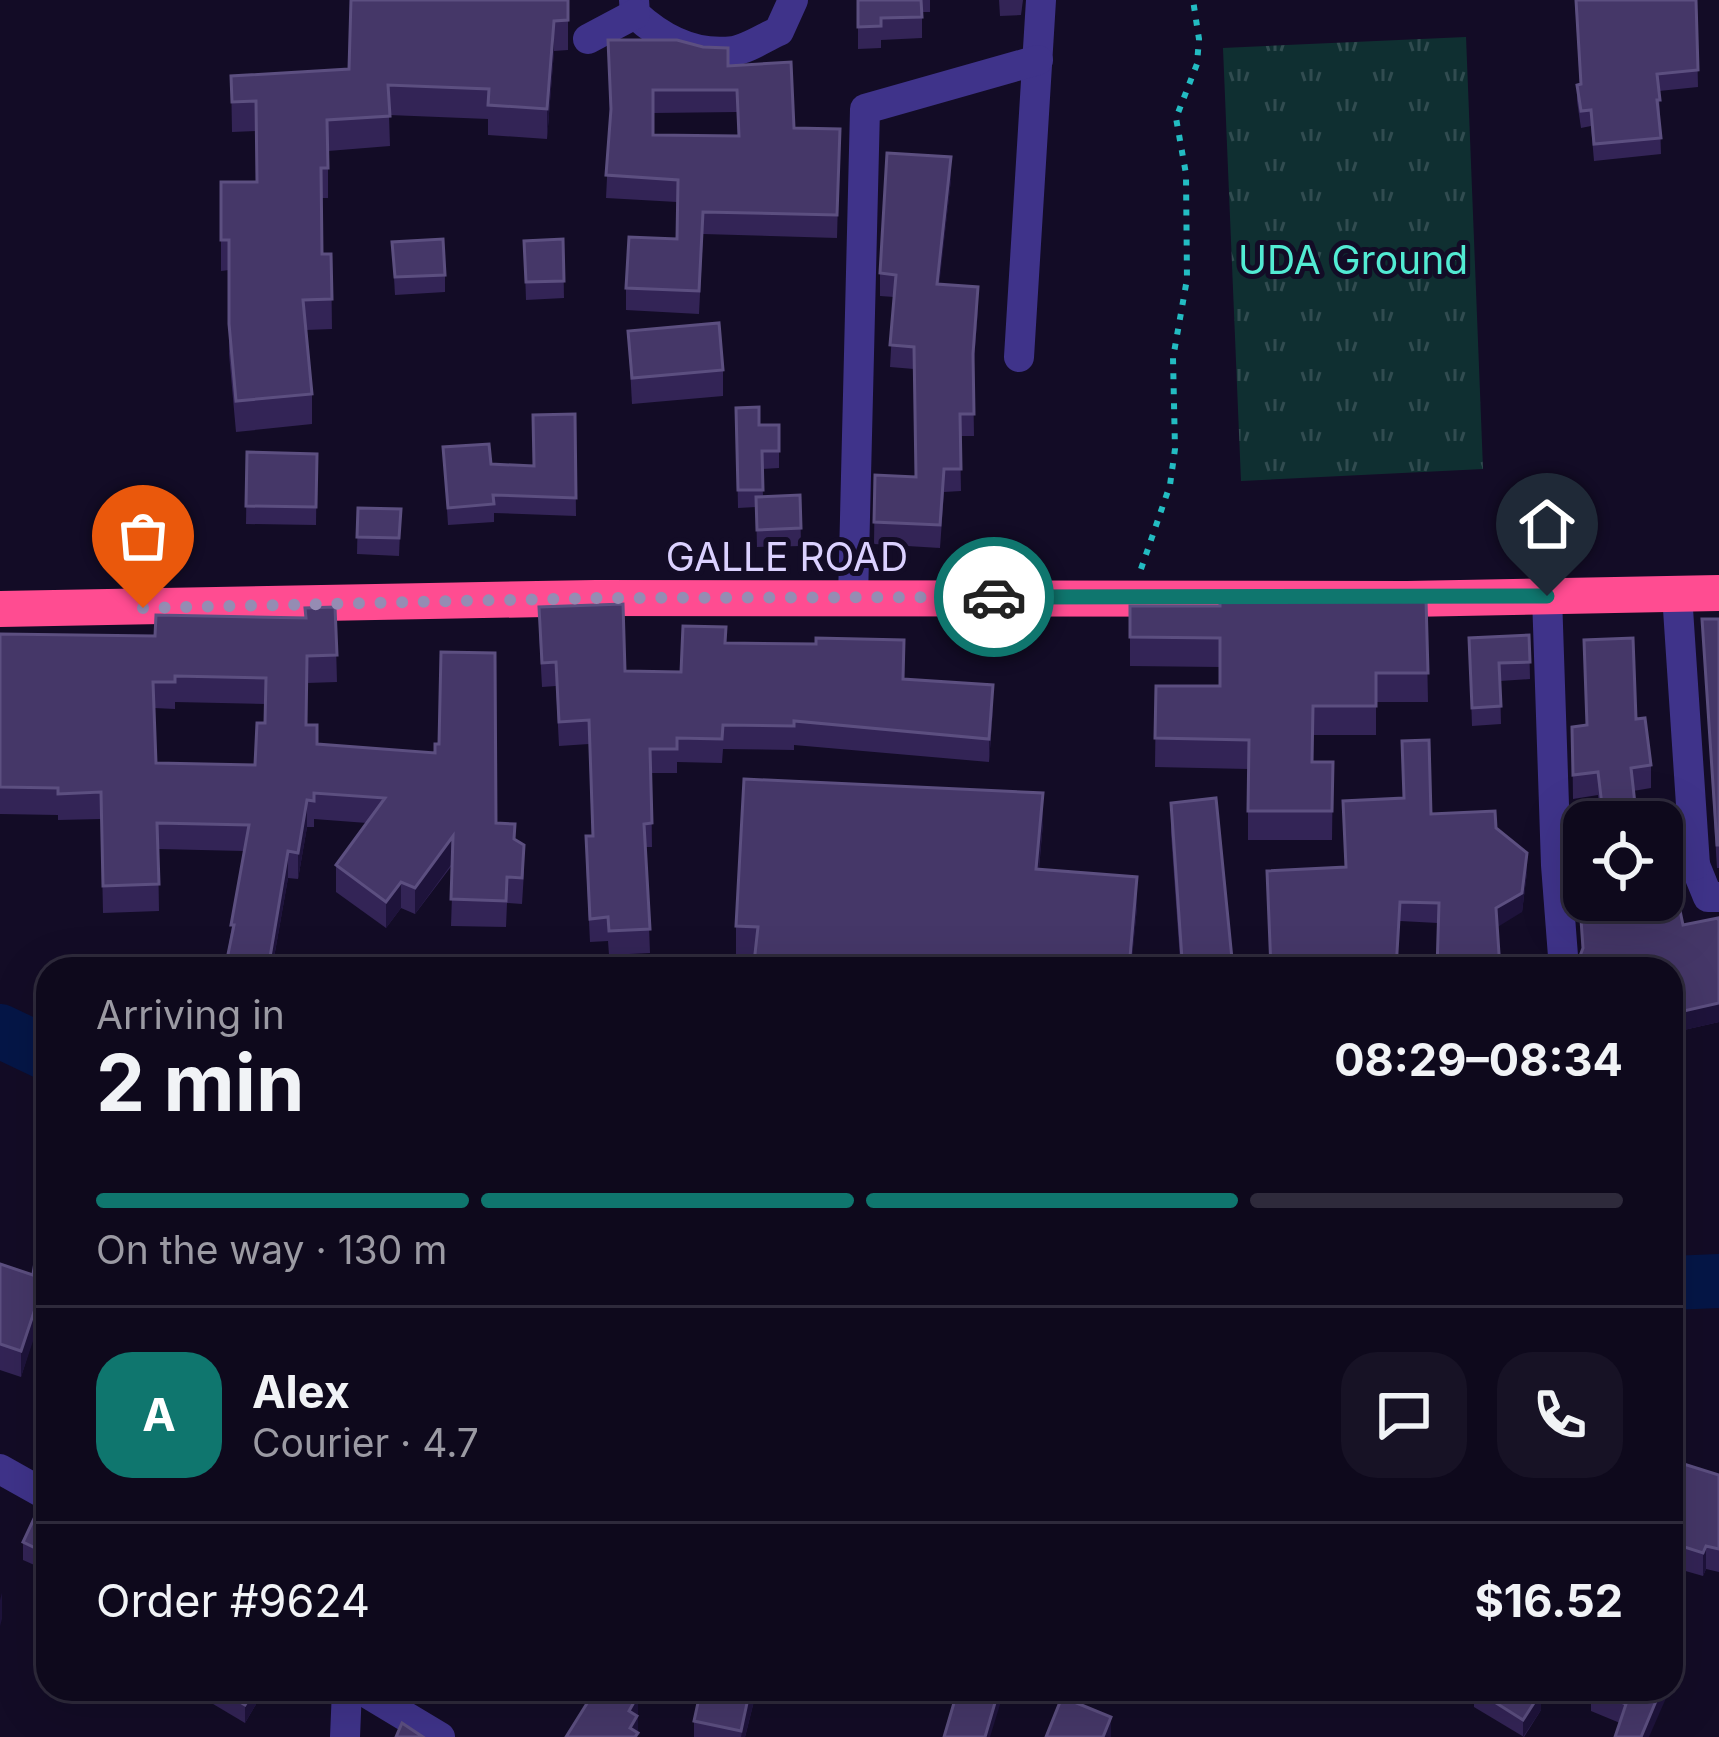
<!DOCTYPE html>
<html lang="en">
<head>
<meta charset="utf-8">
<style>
	:root { --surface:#0e091c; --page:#171225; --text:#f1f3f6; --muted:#9b9aa3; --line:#2e2a3b; --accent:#0f766e }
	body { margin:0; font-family:Inter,sans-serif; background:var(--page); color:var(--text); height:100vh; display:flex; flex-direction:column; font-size:45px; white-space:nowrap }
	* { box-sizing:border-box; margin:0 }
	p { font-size:39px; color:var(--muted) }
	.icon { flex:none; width:66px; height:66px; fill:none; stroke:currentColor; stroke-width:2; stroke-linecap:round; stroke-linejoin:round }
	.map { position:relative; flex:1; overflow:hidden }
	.drawer { position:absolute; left:36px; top:957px; width:1647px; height:744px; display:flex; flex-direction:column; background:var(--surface); border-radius:36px; box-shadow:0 12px 48px #0002,0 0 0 3px var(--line) }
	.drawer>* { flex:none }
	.fabs { position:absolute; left:1563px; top:801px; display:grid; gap:24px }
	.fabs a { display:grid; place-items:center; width:120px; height:120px; border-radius:24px; background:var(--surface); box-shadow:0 12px 48px #0002,0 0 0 3px var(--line); font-size:60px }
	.pin { position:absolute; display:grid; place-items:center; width:102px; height:102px; color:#fff; margin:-123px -51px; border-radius:50% 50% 50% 0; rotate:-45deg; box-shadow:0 0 12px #0007 }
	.pin .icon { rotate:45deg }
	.courier { position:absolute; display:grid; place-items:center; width:120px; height:120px; margin:-60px; border:9px solid #0f766e; border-radius:50%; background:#fff; color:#222; box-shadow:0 3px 15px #0007 }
	.head em { font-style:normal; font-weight:700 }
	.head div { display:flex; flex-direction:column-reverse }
	.head { display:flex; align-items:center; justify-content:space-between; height:204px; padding:0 60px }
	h1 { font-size:78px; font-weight:700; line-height:90px }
	.bar { display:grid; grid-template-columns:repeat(4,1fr); gap:18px 12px; align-content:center; height:144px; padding:0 60px }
	.bar i { height:15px; border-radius:9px; background:var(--line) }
	.bar .selected { background:var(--accent) }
	.bar p { grid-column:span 4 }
	.line { display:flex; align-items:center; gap:30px; padding:0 60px; border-top:3px solid var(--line) }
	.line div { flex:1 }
	.round { display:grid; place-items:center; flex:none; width:126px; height:126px; border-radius:36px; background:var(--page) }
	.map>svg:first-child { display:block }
	.grass { fill:url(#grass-tufts) }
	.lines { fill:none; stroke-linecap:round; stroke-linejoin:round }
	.river { stroke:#051647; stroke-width:54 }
	.path { stroke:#23bcc2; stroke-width:6; stroke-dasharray:6 9; stroke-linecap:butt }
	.minor { stroke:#3f338a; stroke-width:30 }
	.highway { stroke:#ff4c91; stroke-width:36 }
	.wall { fill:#332456; fill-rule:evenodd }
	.shaded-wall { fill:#1e133b }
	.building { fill:#453768; stroke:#5c4f80; stroke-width:3; fill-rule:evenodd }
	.done { stroke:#958cb3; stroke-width:12; stroke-dasharray:0 21.6 }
	.route { stroke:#0f766e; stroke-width:15 }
	.labels { text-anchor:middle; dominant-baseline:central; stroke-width:10; stroke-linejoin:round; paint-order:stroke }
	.park-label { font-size:39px; fill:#52ebd3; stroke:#130c26 }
	.street-label { font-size:39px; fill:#dbd1ff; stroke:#130c26 }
</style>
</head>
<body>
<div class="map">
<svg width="1719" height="1737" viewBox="0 0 1719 1737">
	<defs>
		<pattern id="grass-tufts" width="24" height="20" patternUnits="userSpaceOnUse" patternTransform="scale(3)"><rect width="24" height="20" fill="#0f2f31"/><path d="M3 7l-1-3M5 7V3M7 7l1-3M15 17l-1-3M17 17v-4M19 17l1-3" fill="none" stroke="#314c50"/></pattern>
	</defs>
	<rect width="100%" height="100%" fill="#130c26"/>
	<!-- grass -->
	<path class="grass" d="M1466,37L1483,469L1241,481L1223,48Z"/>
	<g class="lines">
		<!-- river -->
		<g class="river">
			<path d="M0,1031L48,1054"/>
			<path d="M1671,1283L1719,1281"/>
		</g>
		<!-- path -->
		<path class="path" d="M1141,569L1170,485L1175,449L1173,358L1187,279L1186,174L1176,118L1197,64L1199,39L1193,0"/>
		<!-- minor -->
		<g class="minor">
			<path d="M634,0L635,14C661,38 695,56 733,51C748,49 765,37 779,31L793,0"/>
			<path d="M588,39L635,14"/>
			<path d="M1019,357L1041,0"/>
			<path d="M1547,596L1556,865L1564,969"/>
			<path d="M853,599L865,109L1038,60"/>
			<path d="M1695,865L1708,897H1719"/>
			<path d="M1662,867L1695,865L1677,594"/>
			<path d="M0,1469L48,1496"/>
			<path d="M360,1689L440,1737"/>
			<path d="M345,1737L347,1689"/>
		</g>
		<!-- highway -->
		<path class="highway" d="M0,609L596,598L1407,599L1719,593"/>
	</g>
	<!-- wall -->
	<g class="wall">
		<path d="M568,0V50L554,51L547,139L488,135V119L389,115L390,146L328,151V198H322V254H331L332,329L306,330L312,394V424L236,432L229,354V270L221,271V182H257L256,131L232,132L231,76L349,69Z"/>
		<path d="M858,0H930V12H922V38L881,40V48L858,49Z"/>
		<path d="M999,0H1023L1021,15L1000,16Z"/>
		<path d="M1575,0H1696L1698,87L1659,91L1661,154L1594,161L1591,126L1581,128L1577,101V85L1580,84Z"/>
		<path d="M608,40L728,66L794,128L840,129L837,238L703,234L699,314L626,310V288L677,239V202L606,198L610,116ZM737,112L738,136L653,135V113Z"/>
		<path d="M951,179L939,284L978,309L973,372L974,436H960L961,491L944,492L940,548L874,544L875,475L916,477L914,369L890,367L894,297L880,296V273Z"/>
		<path d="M563,239L564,298L526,300L524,241Z"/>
		<path d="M392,242L445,275V292L395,295Z"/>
		<path d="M628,331L723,370V396L632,404Z"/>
		<path d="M736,408L759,425H779V468L762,469L763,496L800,495L801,546L757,547L756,507L738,508Z"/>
		<path d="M575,414L576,516L494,513V522L448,525L443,447L491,464L534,466Z"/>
		<path d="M247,452L317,454L316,525L246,524Z"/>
		<path d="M358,508L401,509L399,556L357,554Z"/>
		<path d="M1426,600L1428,702H1376V735H1313V762H1333L1332,840H1248V769L1155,767L1156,686H1220V667L1130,666V606H1220Z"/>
		<path d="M335,607L337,682L307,683L306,725L317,744L496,823L514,839L524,872L522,904L507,903L506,927L451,926L453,864L415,914L401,908L386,928L336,892V865L367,823L314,819V827H307L298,879L288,878L272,969H225L244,851L158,849L159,911L103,913L101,819L58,820V815L0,814V634L155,636L306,618ZM175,702L266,704L265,723L255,765L156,763L154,708L175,709Z"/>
		<path d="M1702,619H1719V868H1717Z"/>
		<path d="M539,631L625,671L681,672L726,643L903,679L993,709L989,762L794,745V750L723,749L722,763L677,762V773H651L652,847H646L650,953L609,955L608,941L590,942L586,860V836H592L589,744L559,746L556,686L542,687Z"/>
		<path d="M1529,635L1530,679L1500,681L1501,724L1472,726L1469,638Z"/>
		<path d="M1636,719L1651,765V788L1633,791L1637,822H1601L1598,795L1573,799L1572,727Z"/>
		<path d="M1171,803L1233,969H754L755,956L736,955V926L1043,823L1039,869L1137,907L1132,957L1180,959L1171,833Z"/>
		<path d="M1431,814L1496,828L1527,872L1522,912L1438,923L1400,921L1346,867Z"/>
		<path d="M1584,867V900L1683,925L1719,921V1022L1675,1032L1671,1012V969H1577L1582,951L1579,891L1583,890L1582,868Z"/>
		<path d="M48,1246V1301L45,1300L21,1377L0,1370V1264L33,1274Z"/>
		<path d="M1671,1460L1719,1475V1572L1706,1569L1703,1576L1675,1568V1544L1671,1543Z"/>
		<path d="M48,1515V1571L23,1560V1542Z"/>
		<path d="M198,1689H265L245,1723L198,1695Z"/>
		<path d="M701,1689H757L745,1737H694V1721Z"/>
		<path d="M1474,1689L1541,1710L1524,1737L1474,1707Z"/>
		<path d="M1591,1689H1670L1620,1723L1591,1711Z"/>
	</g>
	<!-- shaded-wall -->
	<g class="shaded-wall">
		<path d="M554,21V51L547,139V109Z"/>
		<path d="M951,157V179L937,306V284Z"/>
		<path d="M978,287V309L973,376V354Z"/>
		<path d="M993,685V709L989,762V739Z"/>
		<path d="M1043,793V823L1036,898V869Z"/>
		<path d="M307,800V827L298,879V853Z"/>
		<path d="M453,836V862L415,914V888Z"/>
		<path d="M288,851V878L272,969H268Z"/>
		<path d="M1527,853V872L1522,912L1496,928V908Z"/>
		<path d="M1137,877V907L1131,969L1130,957Z"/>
		<path d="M401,882V908L386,928V902Z"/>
		<path d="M1665,963V969H1639Z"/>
		<path d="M1719,1003V1022L1675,1032V1013Z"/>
		<path d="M45,1279V1305L21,1377V1351Z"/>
		<path d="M1706,1546V1569L1703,1576V1553Z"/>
		<path d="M2,1593V1619L0,1626V1600Z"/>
		<path d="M255,1689H265L245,1723V1705Z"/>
		<path d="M750,1689H757L745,1737H741Z"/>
		<path d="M999,1689H1002V1698L990,1737H985Z"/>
		<path d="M1661,1689H1670L1649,1737H1641Z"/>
		<path d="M1541,1692V1710L1523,1737V1720Z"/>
		<path d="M638,1695V1737H630L629,1711Z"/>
		<path d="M1111,1717V1737H1103Z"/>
	</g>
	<!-- building -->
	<g class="building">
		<path d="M351,0H568V20L554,21L547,109L488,105L489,89L388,85L390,116L327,120L328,168H321L322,254H331L332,299L303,300L312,394L236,401L229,324V240H221V182H257L256,101L232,102L231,76L349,69Z"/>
		<path d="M858,0H921L922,17L881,18V26L858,27Z"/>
		<path d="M1576,0H1696L1698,70L1657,74L1660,100H1657L1661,138L1594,144L1591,110L1581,111L1577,85L1581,84Z"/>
		<path d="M608,40H677L703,47L728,48V66L791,62L794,128L840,129L837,215L703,212L699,291L626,288L629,237L677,239L678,180L606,175L611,109ZM653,90H737L739,136L653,135Z"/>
		<path d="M887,153L951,157L937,284L978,287L973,354L974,414H960L961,469H944L940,525L874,522L875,475L916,477L914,347L890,345L896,275L880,273Z"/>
		<path d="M443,239L445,275L395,277L392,242Z"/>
		<path d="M563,239L564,281L526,282L524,241Z"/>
		<path d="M719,323L723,370L632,378L628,331Z"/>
		<path d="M759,407V425H779V451H762L763,490H738L736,408Z"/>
		<path d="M575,414L576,498L493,495L494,504L448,508L443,447L489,444L491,464L534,466L533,415Z"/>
		<path d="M247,452L317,454L316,507L246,506Z"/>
		<path d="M800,495L801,528L757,530L756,497Z"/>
		<path d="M358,508L401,509L399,538L357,537Z"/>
		<path d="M1220,600H1426L1428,673H1376V706H1313L1312,762H1333L1332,811H1248L1249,740L1155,738L1156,686H1220V638L1130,637V606H1220Z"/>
		<path d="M623,604L625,671L681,672L683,626L726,627L725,643L816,644V638L904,640L903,679L993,685L989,739L794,721V726L723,725L722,739L677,738V749H650L652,823L644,824L650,929L609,931L608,917L590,919L586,836H593L589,720L559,722L556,662L542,663L539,607Z"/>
		<path d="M335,607L337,655L307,656L306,725H317V744L435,753V744H439L441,652L495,653L496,823L515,824L514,839L524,845L522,878L507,877L506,901L451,899L453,836L415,888L401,882L386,902L336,865L385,798L314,793V801L307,800L298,853L288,851L268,969H225L234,925H231L249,825L157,823L159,884L103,886L101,792L58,794V788L0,787V634L155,636L156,615L306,618L305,608ZM175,676L266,678L265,723H257L255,765L156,763L153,682H175Z"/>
		<path d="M1702,619H1719V845H1717Z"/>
		<path d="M1529,635L1530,662L1499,663L1501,706L1472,708L1469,638Z"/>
		<path d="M1633,638L1636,719L1645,718L1651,765L1631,768L1637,822H1604L1598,772L1573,775L1572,727L1587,725L1584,640Z"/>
		<path d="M1429,740L1431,814L1495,811L1496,828L1527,853L1522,893L1496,908L1500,969H1437L1439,903L1400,902L1396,969H1271L1267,871L1346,867L1343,801L1404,798L1402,741Z"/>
		<path d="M744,779L1043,793L1036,869L1137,877L1130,957L1182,959L1171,803L1216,798L1233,969H802L754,963L758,927L736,926Z"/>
		<path d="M1672,872L1683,925L1718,918L1719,921V1003L1675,1013L1671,993V969H1666L1665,963L1639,969H1577V964L1583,948L1579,891L1584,890V900H1662V874Z"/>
		<path d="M38,1244L48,1246V1283L44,1282L45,1279L33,1274Z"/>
		<path d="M0,1264L45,1279L21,1351L0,1344Z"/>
		<path d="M1671,1460L1719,1475V1549L1706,1546L1703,1553L1675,1544L1681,1523L1671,1520Z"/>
		<path d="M38,1510L48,1515V1554L23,1542Z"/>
		<path d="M218,1689H255L245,1705Z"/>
		<path d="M596,1689H628L638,1695L629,1711L637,1716L630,1728L638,1733L635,1737H566Z"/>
		<path d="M701,1689H750L741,1731L694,1721Z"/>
		<path d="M958,1689H999L985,1737H944Z"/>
		<path d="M1474,1689H1536L1541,1692L1523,1720Z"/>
		<path d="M1591,1689H1661L1641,1737H1615L1626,1704Z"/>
		<path d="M1062,1697L1111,1717L1103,1737H1046Z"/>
		<path d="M402,1723L423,1737H396Z"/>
	</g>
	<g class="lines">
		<!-- done -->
		<path class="done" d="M143,608L596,598L994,597"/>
		<!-- route -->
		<path class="route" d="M994,597L1547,596"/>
	</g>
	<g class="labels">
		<!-- park labels -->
		<g class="park-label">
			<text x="1353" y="259">UDA Ground</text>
		</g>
		<!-- street labels -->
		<g class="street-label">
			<text x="787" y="556">GALLE ROAD</text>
		</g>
	</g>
</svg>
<div class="fabs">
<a><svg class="icon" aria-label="locate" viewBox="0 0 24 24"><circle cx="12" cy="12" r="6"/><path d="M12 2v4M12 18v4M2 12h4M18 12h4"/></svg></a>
</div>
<div class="pin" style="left:143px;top:608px;background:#ea580c"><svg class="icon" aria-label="bag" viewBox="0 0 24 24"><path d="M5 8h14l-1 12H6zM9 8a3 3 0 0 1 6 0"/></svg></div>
<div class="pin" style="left:1547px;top:596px;background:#1f2937"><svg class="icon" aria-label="home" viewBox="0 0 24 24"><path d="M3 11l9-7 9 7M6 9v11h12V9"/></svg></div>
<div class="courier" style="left:994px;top:597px"><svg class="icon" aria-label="car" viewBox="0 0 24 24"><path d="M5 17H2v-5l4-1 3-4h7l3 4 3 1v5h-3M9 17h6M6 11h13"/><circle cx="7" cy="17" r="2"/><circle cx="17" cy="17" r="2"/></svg></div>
<section class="drawer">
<div class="head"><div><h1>2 min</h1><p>Arriving in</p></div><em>08:29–08:34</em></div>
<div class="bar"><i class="selected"></i><i class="selected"></i><i class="selected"></i><i></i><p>On the way · 130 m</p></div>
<div class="line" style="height:216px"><b class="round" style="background:var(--accent);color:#fff">A</b><div><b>Alex</b><p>Courier · 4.7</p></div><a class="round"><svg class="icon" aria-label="chat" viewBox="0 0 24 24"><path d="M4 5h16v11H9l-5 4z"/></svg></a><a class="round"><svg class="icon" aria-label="phone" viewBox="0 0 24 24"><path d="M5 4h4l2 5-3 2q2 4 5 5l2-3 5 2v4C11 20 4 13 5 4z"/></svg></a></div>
<div class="line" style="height:156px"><div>Order #9624</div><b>$16.52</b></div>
</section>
</div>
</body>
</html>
